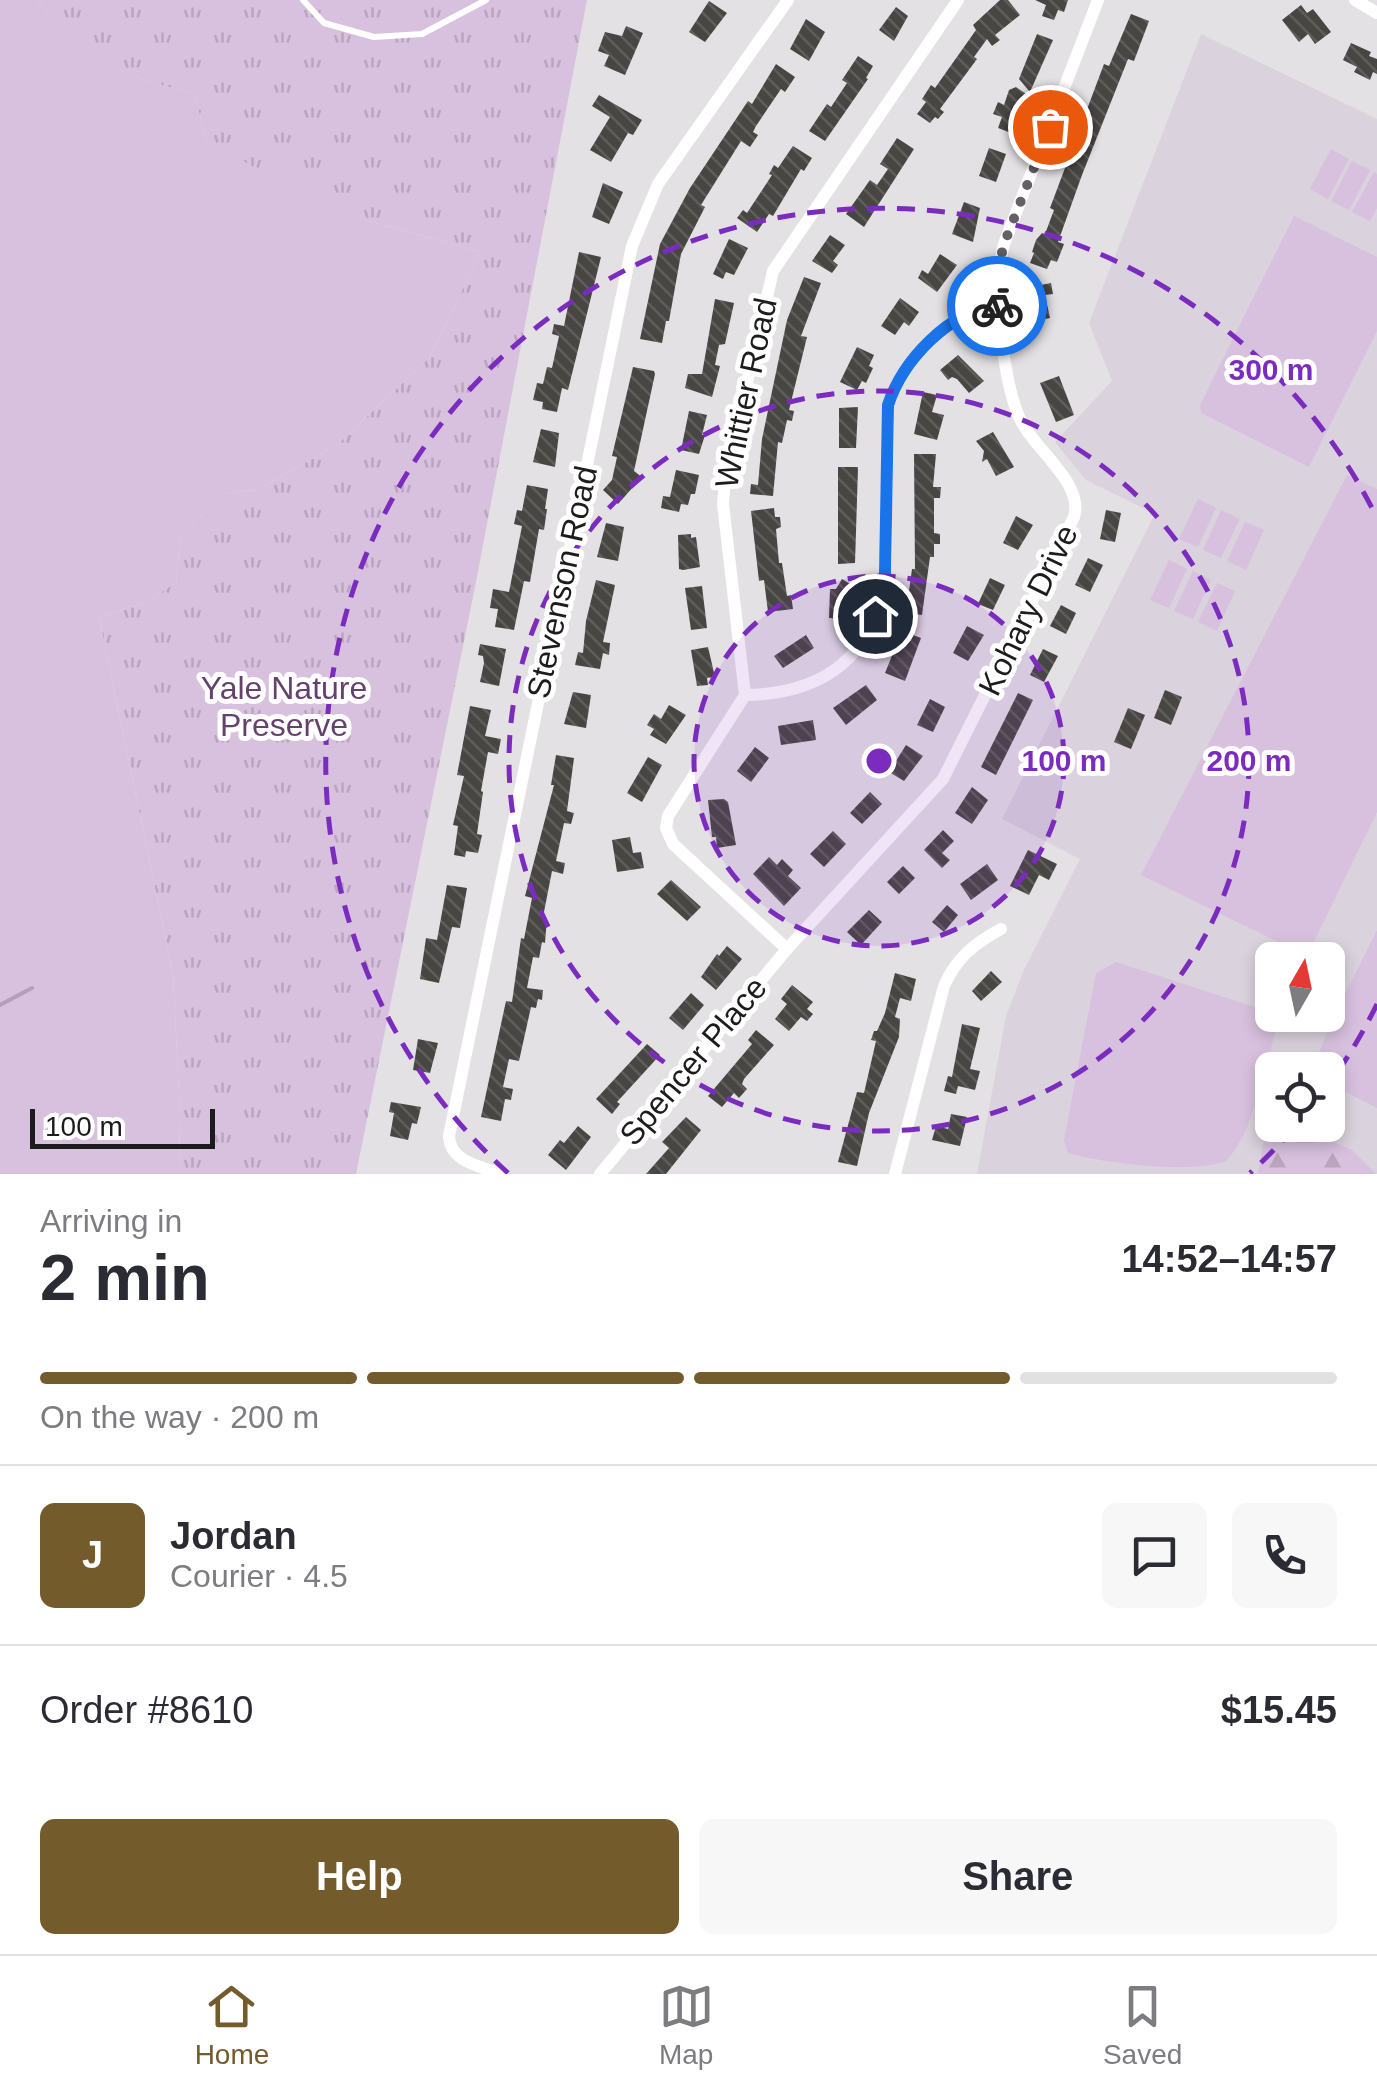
<!DOCTYPE html>
<html lang="en">
<head>
<meta charset="utf-8">
<style>
	:root { --surface:#fff; --page:#f7f7f7; --text:#2b2b33; --muted:#7c7c81; --line:#e1e1e2; --accent:#735b2c }
	body { margin:0; font-family:Helvetica,sans-serif; background:var(--page); color:var(--text); height:100vh; display:flex; flex-direction:column; font-size:38px; white-space:nowrap }
	* { box-sizing:border-box; margin:0 }
	p { font-size:32px; color:var(--muted) }
	.icon { flex:none; width:55px; height:55px; fill:none; stroke:currentColor; stroke-width:2; stroke-linecap:round; stroke-linejoin:round }
	.map { position:relative; height:1174px; overflow:hidden }
	.side { display:flex; flex-direction:column; background:var(--surface); flex:1 }
	.side>* { flex:none }
	.needle { width:65px; rotate:9deg }
	.buttons { position:absolute; left:1255px; top:942px; display:grid; gap:20px }
	.buttons a { display:grid; place-items:center; width:90px; height:90px; border-radius:15px; background:var(--surface); box-shadow:0 5px 15px #0003; font-size:50px }
	.scale { position:absolute; left:30px; bottom:25px; width:185px; box-sizing:border-box; padding-left:10px; border:5px solid #1d1c1d; border-top:0; font-size:28px; line-height:35px; white-space:nowrap; color:#1d1c1d; -webkit-text-stroke:8px #fff; paint-order:stroke }
	.pin { position:absolute; display:grid; place-items:center; width:85px; height:85px; color:#fff; margin:-42px; border:5px solid #fff; border-radius:50%; box-shadow:0 2px 10px #0007 }
	.courier { position:absolute; display:grid; place-items:center; width:100px; height:100px; margin:-50px; border:8px solid #1a73e8; border-radius:50%; background:#fff; color:#222; box-shadow:0 2px 12px #0007 }
	.headline em { font-style:normal; font-weight:700 }
	.headline div { display:flex; flex-direction:column-reverse }
	.headline { display:flex; align-items:center; justify-content:space-between; height:170px; padding:0 40px }
	h1 { font-size:65px; font-weight:700; line-height:75px }
	.bar { display:grid; grid-template-columns:repeat(4,1fr); gap:15px 10px; align-content:center; height:120px; padding:0 40px }
	.bar i { height:12px; border-radius:8px; background:var(--line) }
	.bar .current { background:var(--accent) }
	.bar p { grid-column:span 4 }
	.line { display:flex; align-items:center; gap:25px; padding:0 40px; border-top:2px solid var(--line) }
	.line div { flex:1 }
	.round { display:grid; place-items:center; flex:none; width:105px; height:105px; border-radius:15px; background:var(--page) }
	.primary-button { display:flex; gap:20px; margin-top:auto; padding:20px 40px }
	.primary-button a { flex:1; height:115px; border-radius:15px; background:var(--accent); color:#fff; font-size:40px; font-weight:700; line-height:115px; text-align:center }
	.primary-button a+a { background:var(--page); color:var(--text) }
	.menu { display:flex; justify-content:space-around; align-items:center; height:140px; border-top:2px solid var(--line); background:var(--surface); font-size:28px; color:var(--muted) }
	.menu a { display:grid; justify-items:center; gap:5px }
	.menu .current { color:var(--accent) }
	.map>svg:first-child { display:block }
	.built { fill:#dad2dc; fill-rule:evenodd }
	.green { fill:#d8c1de }
	.forest { fill:url(#forest-firs) }
	.park { fill:url(#park-tufts) }
	.lines { fill:none; stroke-linecap:round; stroke-linejoin:round }
	.stream { stroke:#b69dbc; stroke-width:4 }
	.building { fill:url(#building-back-hatch) }
	.lane { stroke:#fff; stroke-width:6 }
	.street { stroke:#fff; stroke-width:12 }
	.done { stroke:#636163; stroke-width:10; stroke-dasharray:0 18 }
	.route { stroke:#1a73e8; stroke-width:12 }
	.ring { fill:none; stroke:#7b2cbf; stroke-width:5; stroke-dasharray:18 12 }
	.labels { text-anchor:middle; dominant-baseline:central; stroke-width:10; stroke-linejoin:round; paint-order:stroke }
	.street-label { font-size:32px; fill:#1d1c1d; stroke:#fff }
	.park-label { font-size:32px; fill:#65426d; stroke:#fff }
	.centre { fill:#7b2cbf; stroke:#fff; stroke-width:5 }
	.ring-label { font-size:30px; text-anchor:middle; font-weight:bold; fill:#7b2cbf; stroke:#fff; stroke-width:10; stroke-linejoin:round; paint-order:stroke }
</style>
</head>
<body>
<div class="map">
<svg width="1377" height="1174" viewBox="0 0 1377 1174">
	<defs>
		<pattern id="forest-firs" width="22" height="20" patternUnits="userSpaceOnUse" patternTransform="scale(2.5)"><rect width="22" height="20" fill="#d8c1de"/><path d="M5 1l3.5 6h-7zM16 11l3.5 6h-7z" fill="#b9a5be"/></pattern>
		<pattern id="park-tufts" width="24" height="20" patternUnits="userSpaceOnUse" patternTransform="scale(2.5)"><rect width="24" height="20" fill="#d8c1de"/><path d="M3 7l-1-3M5 7V3M7 7l1-3M15 17l-1-3M17 17v-4M19 17l1-3" fill="none" stroke="#b9a5be"/></pattern>
		<pattern id="building-back-hatch" width="6" height="6" patternUnits="userSpaceOnUse" patternTransform="scale(2.5)"><rect width="6" height="6" fill="#484643"/><path d="M-1 5l2 2M0 0l6 6M5-1l2 2" fill="none" stroke="#5f5d5b"/></pattern>
	</defs>
	<rect width="100%" height="100%" fill="#e4e1e5"/>
	<!-- built -->
	<path class="built" d="M1201,34L1377,119V1174H977L1006,1016L1023,972L1080,859L1002,819L1155,514L1086,480L1055,442L1112,381L1089,323ZM1272,960H1328V1015H1272ZM1272,1070H1328V1125H1272Z"/>
	<!-- green -->
	<g class="green">
		<path d="M0,0H37L45,9L55,46L145,80L194,94L207,141L372,222L481,252L429,358L337,445L259,489L222,494L180,538L176,583L142,604L99,617L173,974L180,1113L179,1174H0Z"/>
		<path d="M1331,149L1349,159L1328,199L1310,189Z"/>
		<path d="M1352,161L1370,170L1349,210L1331,201Z"/>
		<path d="M1374,172L1377,174V208L1370,221L1352,212Z"/>
		<path d="M1294,216L1377,257V331L1309,467L1201,413L1200,405Z"/>
		<path d="M1347,475L1377,489V812L1307,956L1141,875Z"/>
		<path d="M1198,499L1216,508L1198,547L1179,539Z"/>
		<path d="M1221,510L1240,519L1221,558L1203,550Z"/>
		<path d="M1245,522L1264,530L1246,570L1227,561Z"/>
		<path d="M1169,560L1187,569L1169,608L1150,600Z"/>
		<path d="M1193,571L1211,580L1193,619L1174,611Z"/>
		<path d="M1217,583L1235,591L1217,631L1198,622Z"/>
		<path d="M1377,930V1108L1328,1083V1070H1312L1334,1016Z"/>
		<path d="M1116,962L1267,1011L1276,1030C1265,1067 1253,1134 1226,1161C1194,1174 1107,1164 1068,1153L1064,1140L1096,973Z"/>
	</g>
	<!-- forest -->
	<path class="forest" d="M1266,1126L1311,1132L1352,1150L1376,1174H1258Z"/>
	<!-- park -->
	<path class="park" d="M37,0H587L475,587L356,1174H179L180,1113L173,974L99,617L142,604L176,583L180,538L222,494L259,489L337,445L429,358L481,252L372,222L254,167L207,141L194,94L145,80L54,46L45,9Z"/>
	<g class="lines">
		<!-- stream -->
		<path class="stream" d="M0,1005L32,988"/>
	</g>
	<!-- building -->
	<g class="building">
		<path d="M1000,0H1008L1020,15L995,35L1000,40L992,46L987,39L974,57L977,59L940,109L944,112L938,119L935,117L930,123L917,114L926,102L922,99L931,85L935,88L976,30L973,25Z"/>
		<path d="M1035,0H1068L1064,12L1058,10L1054,20L1042,16L1046,5Z"/>
		<path d="M709,1L727,13L705,42L689,32Z"/>
		<path d="M1301,5L1307,13L1313,9L1331,32L1315,44L1308,34L1299,42L1282,20Z"/>
		<path d="M896,7L908,16L894,41L879,30Z"/>
		<path d="M1131,14L1149,21L1134,61L1128,59L1082,175L1058,242L1064,244L1057,262L1051,260L1047,269L1030,263L1034,253L1032,252L1036,240L1042,233L1045,234L1054,210L1050,208L1104,64L1109,66Z"/>
		<path d="M806,19L825,32L809,61L790,49Z"/>
		<path d="M626,26L643,33L625,75L604,66L609,55L598,51L605,32L622,36Z"/>
		<path d="M1037,34L1053,40L1030,92L1019,79Z"/>
		<path d="M1351,43L1371,52L1369,56L1377,59V74L1373,72L1370,80L1354,72L1357,67L1343,60Z"/>
		<path d="M858,56L873,66L866,78L868,79L825,141L809,131L827,104L831,107L847,83L842,80Z"/>
		<path d="M776,64L795,77L785,92L781,89L756,126L753,132L758,135L750,147L741,141L701,205L705,207L681,254L669,321H666L662,343L640,339L660,244L690,188L748,101L752,104Z"/>
		<path d="M1016,87L1029,96L1014,134L998,128L1002,117L993,114L998,102L1004,105L1009,90Z"/>
		<path d="M599,95L642,120L633,135L628,133L611,162L590,150L610,117L592,106Z"/>
		<path d="M897,138L914,149L864,227L846,214L870,180L877,185L888,169L880,164Z"/>
		<path d="M793,146L812,158L804,171L801,169L773,216L769,214L757,232L737,218L743,210L747,213L772,175L769,174L774,165L778,168Z"/>
		<path d="M989,148L1006,154L996,182L979,176Z"/>
		<path d="M603,183L623,192L609,224L592,217Z"/>
		<path d="M964,202L980,208L973,242L952,234Z"/>
		<path d="M830,235L845,245L833,261L838,265L832,273L812,261Z"/>
		<path d="M729,239L748,248L734,275L726,272L723,279L713,274Z"/>
		<path d="M579,252L601,257L568,390L562,388L557,412L542,409L543,402L533,400L537,383L543,384L547,367L552,368L559,336L552,334L554,324L564,326Z"/>
		<path d="M940,254L957,265L937,292L918,278L922,270L928,274Z"/>
		<path d="M804,277L821,283L801,336L807,337L789,410L794,411L792,421L787,420L782,443L778,442L773,496L750,494L751,484L758,485L762,439L787,320Z"/>
		<path d="M1051,283L1053,294L1045,295L1050,318L1029,322L1026,288Z"/>
		<path d="M900,298L919,312L909,326L904,322L895,335L881,326Z"/>
		<path d="M715,299L734,303L725,344L719,345L715,365L720,366L712,397L685,388L688,374H702Z"/>
		<path d="M857,347L874,355L869,366L873,368L866,383L862,381L857,390L840,382Z"/>
		<path d="M958,355L984,381L969,393L957,379L952,377L948,380L940,370Z"/>
		<path d="M633,367L654,371L655,374L634,471L642,477L618,504L603,490L612,480L617,457L612,456Z"/>
		<path d="M1059,376L1074,415L1056,422L1040,383Z"/>
		<path d="M923,392L937,395L932,412L944,415L937,440L914,434Z"/>
		<path d="M858,407L856,448H839V408Z"/>
		<path d="M689,411L707,415L702,435H705L699,454L681,450Z"/>
		<path d="M541,429L559,433L555,467L533,462Z"/>
		<path d="M993,432L1014,467L996,476L987,459L982,462L984,451L976,441Z"/>
		<path d="M914,454H936L933,487H941L940,498H934V533L940,534V544H934V557H930L922,615L906,613L912,569H915Z"/>
		<path d="M838,467H858L855,563L838,564Z"/>
		<path d="M676,470L699,475L695,494H691L688,505L681,504L679,512L661,508L663,496L670,497Z"/>
		<path d="M527,485L548,489L545,509H547L544,530L539,529L530,582L524,581L514,630L495,627L498,609L490,608L493,589L509,592L522,526L514,524L517,510L522,511Z"/>
		<path d="M774,508L775,517H780L781,527L776,529L779,563H782L787,596L791,595L793,609L768,612L764,580L759,581L751,511Z"/>
		<path d="M1106,510L1121,513L1115,542L1100,539Z"/>
		<path d="M1016,516L1033,525L1018,550L1003,543Z"/>
		<path d="M606,523L624,527L618,561L597,557Z"/>
		<path d="M691,534V538L696,537L700,567L683,570L679,569L678,535Z"/>
		<path d="M1088,558L1103,565L1090,592L1075,585Z"/>
		<path d="M990,578L1005,585L993,610L978,604Z"/>
		<path d="M842,579L855,587L841,604L845,619L829,618L830,589H836Z"/>
		<path d="M596,580L615,585L603,642L610,643L609,655L603,653L600,669L575,665L578,652L583,653L586,621Z"/>
		<path d="M702,586L707,628L691,630L685,588Z"/>
		<path d="M1061,605L1076,613L1066,634L1050,626Z"/>
		<path d="M967,626L984,635L968,661L953,653Z"/>
		<path d="M902,631L921,638L905,681L885,673Z"/>
		<path d="M806,635L814,648L783,668L774,656Z"/>
		<path d="M480,644L506,649L499,686L480,682L484,663L483,656L478,655Z"/>
		<path d="M708,647L715,677L707,678L708,685L697,686L691,650Z"/>
		<path d="M1043,649L1058,656L1044,682L1030,675Z"/>
		<path d="M866,685L877,700L846,725L833,708Z"/>
		<path d="M1165,690L1182,697L1171,725L1154,718Z"/>
		<path d="M573,692L591,695L586,728L564,724Z"/>
		<path d="M1018,693L1033,700L996,775L981,767Z"/>
		<path d="M930,699L945,707L933,732L917,725Z"/>
		<path d="M669,705L686,715L666,744L650,735L654,729L647,725L654,714L661,719Z"/>
		<path d="M470,706L491,710L485,736L501,739L498,754L488,752L481,791L483,792L477,834L482,835L478,853L466,851L465,857L454,855L458,826L453,825L464,776L457,775Z"/>
		<path d="M1128,708L1145,715L1131,749L1114,742Z"/>
		<path d="M813,720L816,740L781,745L778,726Z"/>
		<path d="M906,745L923,756L904,781L889,772Z"/>
		<path d="M755,747L769,758L751,782L737,771Z"/>
		<path d="M556,755L574,758L567,811L574,813L571,824L564,823L556,861L565,863L563,874L552,871L543,917L547,918L545,943L542,942L539,958L533,957L527,988L543,990L542,1000L538,999L536,1008L531,1007L519,1061L509,1059L503,1087L513,1089L511,1100L505,1099L501,1121L481,1117L506,1001L512,1002L521,938L524,939L532,898L525,896L554,785H551Z"/>
		<path d="M648,757L662,765L642,802L627,793Z"/>
		<path d="M972,787L988,800L972,824L955,813Z"/>
		<path d="M870,792L882,804L862,824L850,813Z"/>
		<path d="M724,799L728,802L736,845L717,848L716,837H712L708,800Z"/>
		<path d="M943,830L954,841L942,853L950,860L942,868L924,850Z"/>
		<path d="M833,831L846,844L824,867L810,854Z"/>
		<path d="M630,837L633,853L641,852L644,868L617,872L612,840Z"/>
		<path d="M1028,850L1057,864L1049,880L1039,875L1029,895L1010,886Z"/>
		<path d="M769,857L777,865L782,859L793,870L788,876L801,888L784,906L753,874Z"/>
		<path d="M987,864L998,880L971,900L960,884Z"/>
		<path d="M903,866L915,878L899,894L887,882Z"/>
		<path d="M671,880L701,907L687,921L657,894Z"/>
		<path d="M447,885L467,888L460,928L452,927L439,983L420,979L426,938L437,940Z"/>
		<path d="M947,905L958,915L944,932L932,922Z"/>
		<path d="M869,910L882,922L861,945L847,932Z"/>
		<path d="M727,946L742,959L716,990L701,977L717,954L719,956Z"/>
		<path d="M991,971L1002,982L981,1001L972,991Z"/>
		<path d="M895,973L916,979L911,1001L900,998L895,1017L900,1019L899,1037L869,1113L857,1166L838,1162L857,1092L864,1093L876,1041L871,1040L874,1031H877L885,1013Z"/>
		<path d="M792,985L813,1002L807,1009L813,1014L807,1021L801,1017L789,1031L775,1019L787,1004L781,999Z"/>
		<path d="M691,993L704,1005L683,1030L669,1018Z"/>
		<path d="M962,1024L980,1028L970,1069L980,1071L975,1090L958,1086L956,1094L944,1091L948,1076L952,1077Z"/>
		<path d="M756,1030L774,1045L744,1079L742,1084L747,1089L739,1098L734,1093L722,1107L708,1096L752,1044L748,1040Z"/>
		<path d="M418,1039L438,1043L430,1073L413,1070Z"/>
		<path d="M647,1044L660,1055L617,1102L620,1104L612,1114L596,1099Z"/>
		<path d="M391,1102L421,1107L417,1124L412,1123L408,1140L390,1136L394,1113L389,1112Z"/>
		<path d="M951,1114L967,1117L960,1146L932,1140L936,1126L948,1129Z"/>
		<path d="M686,1117L701,1130L666,1174H646L669,1148L662,1142Z"/>
		<path d="M578,1126L591,1137L566,1170L548,1155L560,1140L564,1143Z"/>
	</g>
	<g class="lines">
		<!-- lane -->
		<g class="lane">
			<path d="M303,0L324,23L374,37L422,34L486,0"/>
			<path d="M1263,1003L1272,1007"/>
		</g>
		<!-- street -->
		<g class="street">
			<path d="M1355,0L1377,13"/>
			<path d="M745,695C824,694 876,656 885,574C887,554 886,533 886,513C887,477 888,441 888,405C904,359 949,312 999,305"/>
			<path d="M787,949L673,844L666,828L668,816L745,695L723,504L725,477L773,271L958,0"/>
			<path d="M501,1174C480,1166 450,1162 449,1136L632,246L658,184L788,0"/>
			<path d="M600,1174L787,949L943,779L1074,517C1085,481 1029,447 1017,412C1002,371 993,285 1004,244L1098,0"/>
			<path d="M895,1174L944,986C956,958 975,943 1001,929"/>
		</g>
	</g>
	<g class="lines">
		<!-- done -->
		<path class="done" d="M997,306L999,265L1004,244L1050,127"/>
		<!-- route -->
		<path class="route" d="M875,616L885,574L888,405C903,360 949,311 997,306"/>
	</g>
	<!-- distance rings -->
	<circle cx="879" cy="761" r="185" fill="#7b2cbf" fill-opacity=".12"/>
	<g class="ring">
		<circle cx="879" cy="761" r="185"/>
		<circle cx="879" cy="761" r="370"/>
		<path d="M1377 1004A554 554 0 0 1 1330 1083M1294 1128A554 554 0 0 1 1250 1173M508 1173A554 554 0 1 1 1377 518"/>
	</g>
	<g class="labels">
		<!-- street labels -->
		<g class="street-label">
			<text transform="translate(746 393) rotate(-78)">Whittier Road</text>
			<text transform="translate(562 582) rotate(-78)">Stevenson Road</text>
			<text transform="translate(1028 610) rotate(-64)">Kohary Drive</text>
			<text transform="translate(693 1061) rotate(-50)">Spencer Place</text>
		</g>
		<!-- park labels -->
		<g class="park-label">
			<text x="284" y="688">Yale Nature<tspan x="284" dy="37">Preserve</tspan></text>
		</g>
	</g>
	<circle cx="879" cy="761" r="15" class="centre"/>
	<g class="ring-label">
		<text x="1271" y="380">300 m</text>
		<text x="1064" y="771">100 m</text>
		<text x="1249" y="771">200 m</text>
	</g>
</svg>
<div class="buttons">
<a><svg class="needle" viewBox="-14 -14 28 28"><path d="M0-13l5 13h-10z" fill="#e53935"/><path d="M0 13l5-13h-10z" fill="#7c7c81"/></svg></a>
<a><svg class="icon" aria-label="locate" viewBox="0 0 24 24"><circle cx="12" cy="12" r="6"/><path d="M12 2v4M12 18v4M2 12h4M18 12h4"/></svg></a>
</div>
<div class="scale">100 m</div>
<div class="pin" style="left:1050px;top:127px;background:#ea580c"><svg class="icon" aria-label="bag" viewBox="0 0 24 24"><path d="M5 8h14l-1 12H6zM9 8a3 3 0 0 1 6 0"/></svg></div>
<div class="pin" style="left:875px;top:616px;background:#1f2937"><svg class="icon" aria-label="home" viewBox="0 0 24 24"><path d="M3 11l9-7 9 7M6 9v11h12V9"/></svg></div>
<div class="courier" style="left:997px;top:306px"><svg class="icon" aria-label="bike" viewBox="0 0 24 24"><circle cx="6" cy="16" r="4"/><circle cx="18" cy="16" r="4"/><path d="M6 16l4-8h5l3 8M10 8l3 8H6M13 5h3"/></svg></div>
</div>
<section class="side">
<div class="headline"><div><h1>2 min</h1><p>Arriving in</p></div><em>14:52–14:57</em></div>
<div class="bar"><i class="current"></i><i class="current"></i><i class="current"></i><i></i><p>On the way · 200 m</p></div>
<div class="line" style="height:180px"><b class="round" style="background:var(--accent);color:#fff">J</b><div><b>Jordan</b><p>Courier · 4.5</p></div><a class="round"><svg class="icon" aria-label="chat" viewBox="0 0 24 24"><path d="M4 5h16v11H9l-5 4z"/></svg></a><a class="round"><svg class="icon" aria-label="phone" viewBox="0 0 24 24"><path d="M5 4h4l2 5-3 2q2 4 5 5l2-3 5 2v4C11 20 4 13 5 4z"/></svg></a></div>
<div class="line" style="height:130px"><div>Order #8610</div><b>$15.45</b></div>
<div class="primary-button"><a>Help</a><a>Share</a></div>
</section>
<nav class="menu">
<a class="current"><svg class="icon" aria-label="home" viewBox="0 0 24 24"><path d="M3 11l9-7 9 7M6 9v11h12V9"/></svg>Home</a>
<a><svg class="icon" aria-label="map" viewBox="0 0 24 24"><path d="M3 6l6-2 6 2 6-2v14l-6 2-6-2-6 2zM9 4v14M15 6v14"/></svg>Map</a>
<a><svg class="icon" aria-label="saved" viewBox="0 0 24 24"><path d="M7 4h10v16l-5-4-5 4z"/></svg>Saved</a>
</nav>
</body>
</html>
